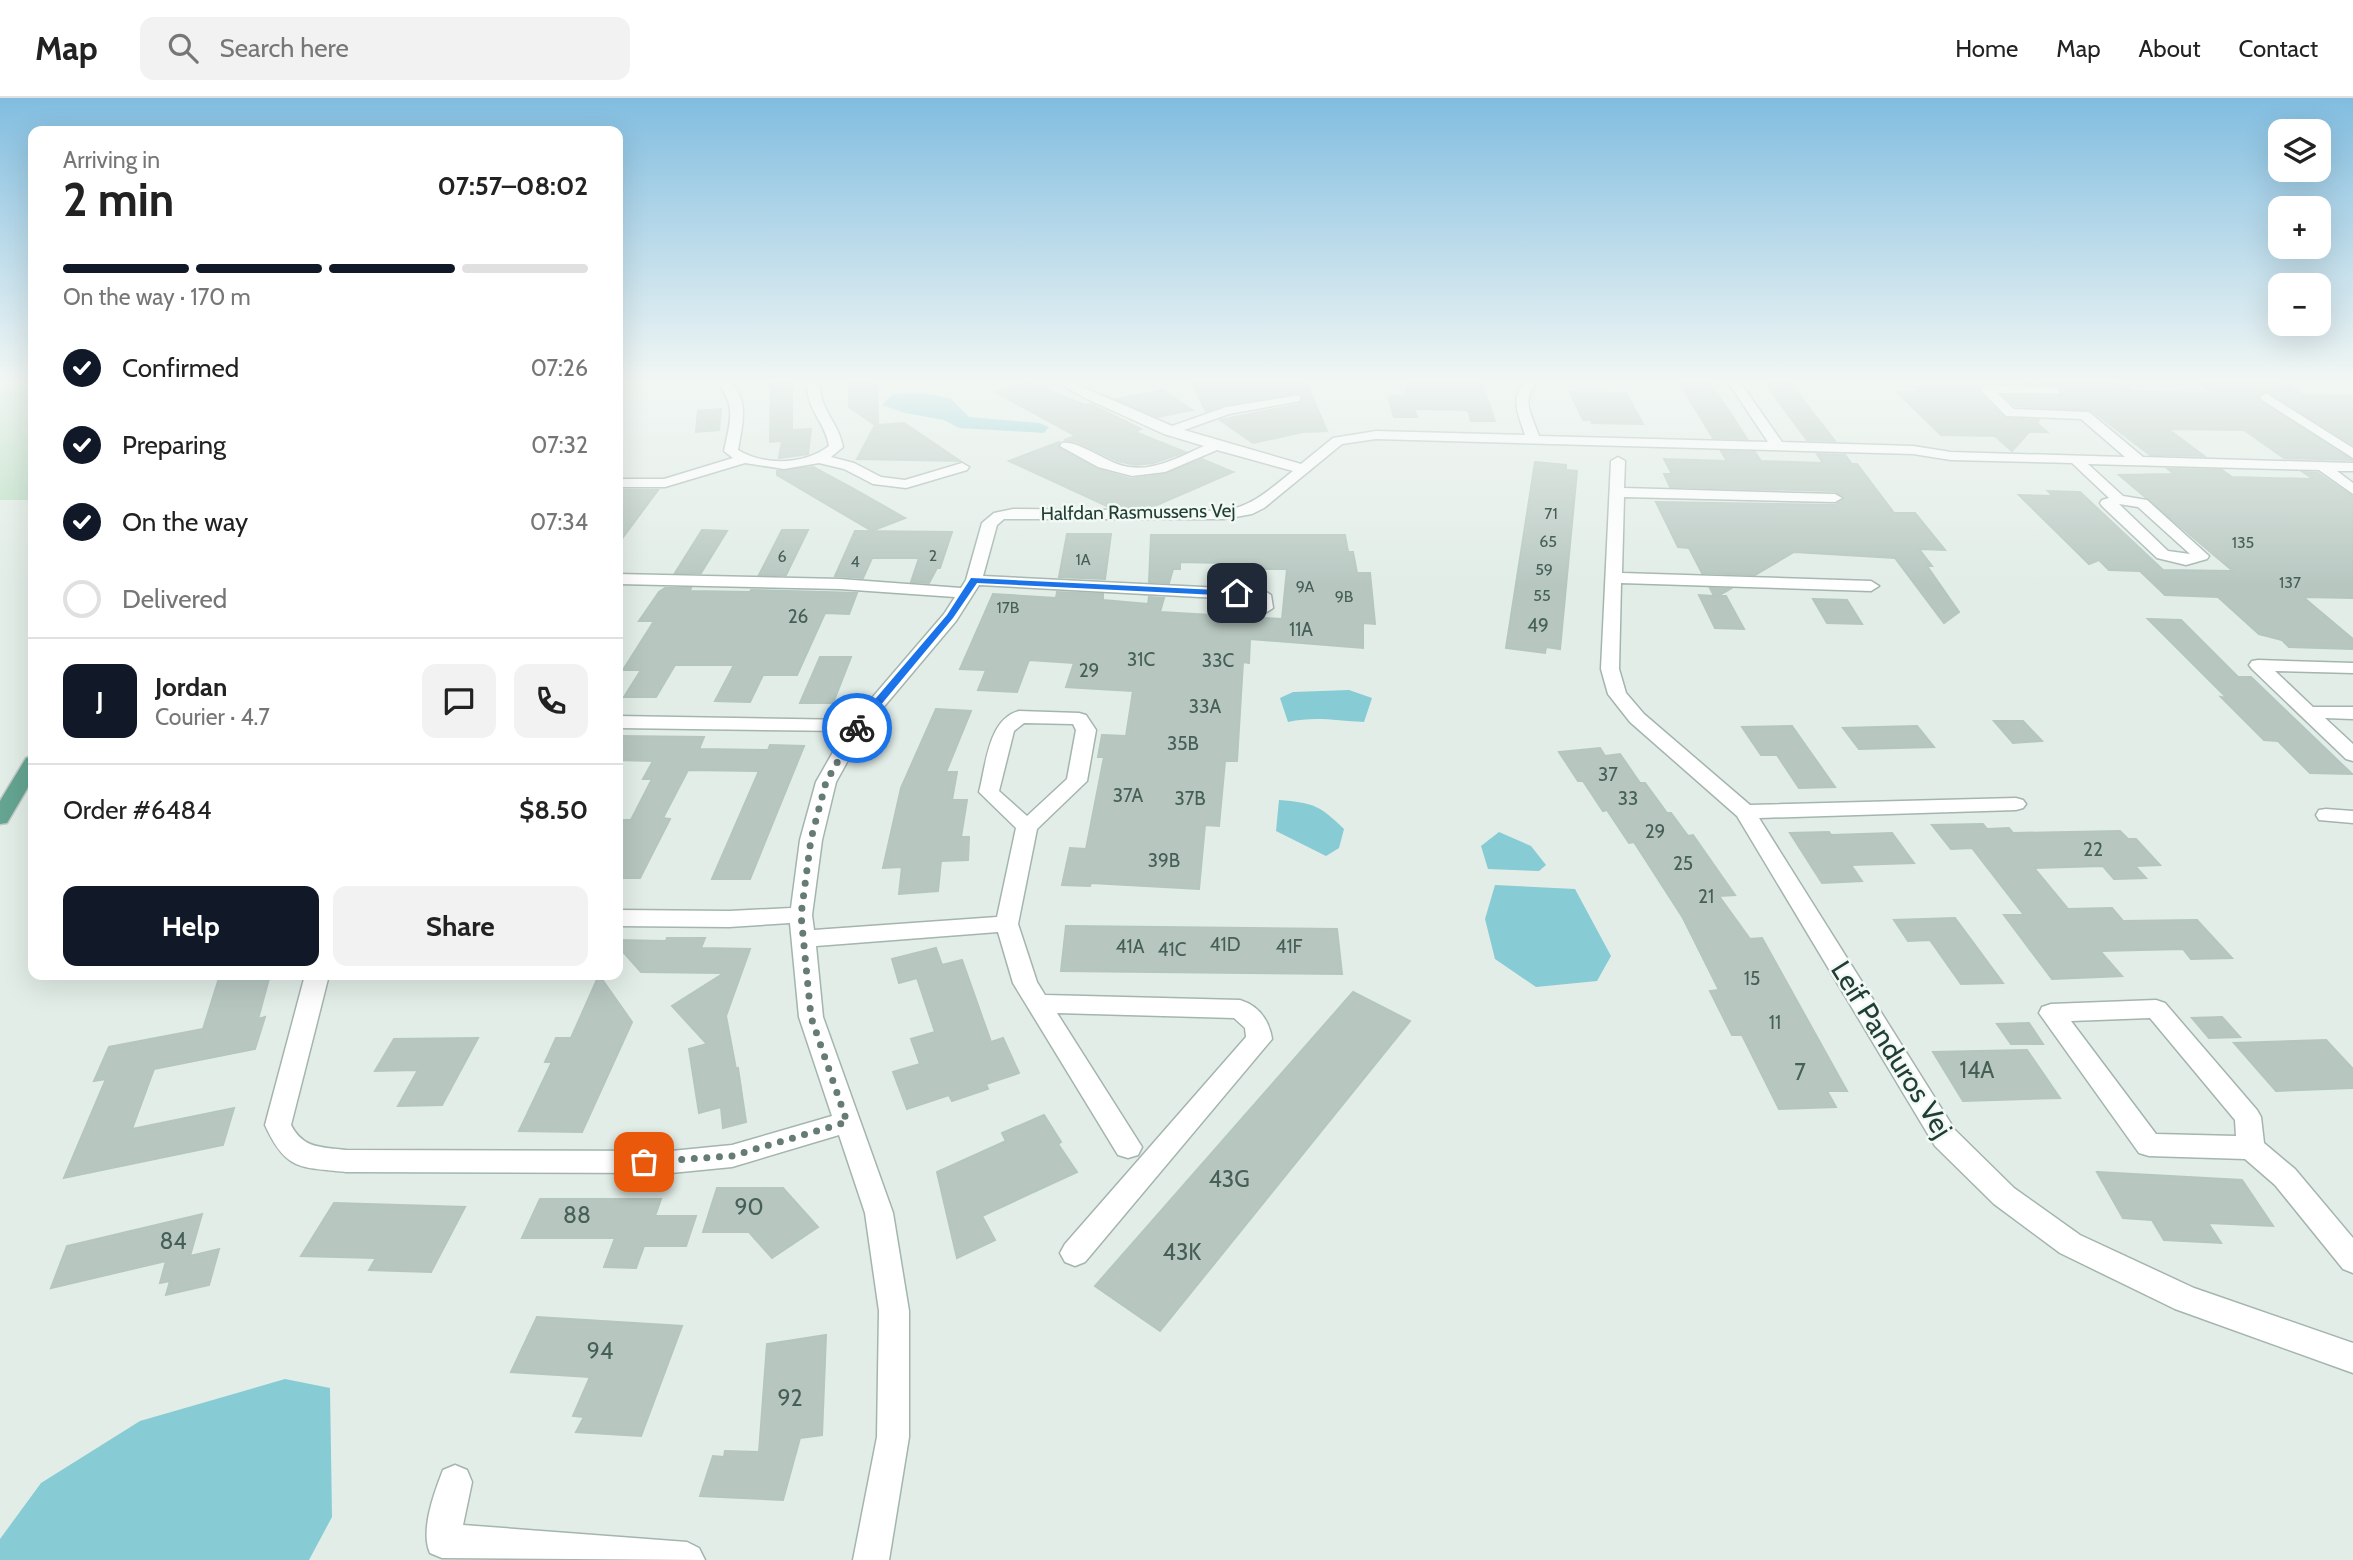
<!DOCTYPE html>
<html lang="en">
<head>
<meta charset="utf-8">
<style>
	:root { --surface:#fff; --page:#f2f2f2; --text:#222; --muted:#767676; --line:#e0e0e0; --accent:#111827 }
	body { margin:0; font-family:Cabin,sans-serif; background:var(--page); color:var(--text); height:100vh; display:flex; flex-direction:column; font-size:26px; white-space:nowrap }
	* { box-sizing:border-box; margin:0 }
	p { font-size:23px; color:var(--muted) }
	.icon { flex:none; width:38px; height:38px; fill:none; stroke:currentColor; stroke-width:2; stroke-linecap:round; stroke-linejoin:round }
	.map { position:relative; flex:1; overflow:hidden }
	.drawer { position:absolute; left:28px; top:28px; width:595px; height:854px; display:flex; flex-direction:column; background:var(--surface); border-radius:14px; box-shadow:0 7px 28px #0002 }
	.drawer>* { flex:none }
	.buttons { position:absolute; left:2268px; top:21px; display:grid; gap:14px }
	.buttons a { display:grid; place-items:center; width:63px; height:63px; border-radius:14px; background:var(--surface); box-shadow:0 7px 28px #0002; font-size:35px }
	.pin { position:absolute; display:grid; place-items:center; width:60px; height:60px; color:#fff; margin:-30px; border-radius:14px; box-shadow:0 4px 10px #0006 }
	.courier { position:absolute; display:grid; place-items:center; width:70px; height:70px; margin:-35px; border:5px solid #1a73e8; border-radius:50%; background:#fff; color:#222; box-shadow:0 2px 9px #0007 }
	.headline em { font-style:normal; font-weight:800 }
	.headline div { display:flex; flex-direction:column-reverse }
	.headline { display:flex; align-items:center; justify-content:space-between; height:119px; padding:0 35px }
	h1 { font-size:46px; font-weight:800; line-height:52px }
	.bar { display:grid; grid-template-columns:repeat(4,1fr); gap:10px 7px; align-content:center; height:84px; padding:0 35px }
	.bar i { height:9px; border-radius:5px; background:var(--line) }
	.bar .selected { background:var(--accent) }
	.bar p { grid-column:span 4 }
	.line { display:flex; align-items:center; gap:18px; padding:0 35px; border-top:2px solid var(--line) }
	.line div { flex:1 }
	.round { display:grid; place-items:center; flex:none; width:74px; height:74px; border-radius:14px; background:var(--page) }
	ol { padding:0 35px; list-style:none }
	li { display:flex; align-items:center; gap:21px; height:77px }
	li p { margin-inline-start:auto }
	li .icon { padding:7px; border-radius:50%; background:var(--accent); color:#fff; stroke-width:4 }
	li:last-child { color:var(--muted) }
	li i { width:38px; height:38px; border:4px solid var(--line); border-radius:50% }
	.primary-button { display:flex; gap:14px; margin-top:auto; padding:14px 35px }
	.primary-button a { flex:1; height:80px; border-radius:14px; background:var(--accent); color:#fff; font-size:28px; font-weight:800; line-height:80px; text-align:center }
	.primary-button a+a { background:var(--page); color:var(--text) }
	header { display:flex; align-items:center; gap:42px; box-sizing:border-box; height:98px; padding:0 35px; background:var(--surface); border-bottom:2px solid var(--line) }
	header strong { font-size:33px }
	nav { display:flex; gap:38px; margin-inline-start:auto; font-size:24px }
	.search { width:490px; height:63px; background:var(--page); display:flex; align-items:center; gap:18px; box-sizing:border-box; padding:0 24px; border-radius:14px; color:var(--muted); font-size:26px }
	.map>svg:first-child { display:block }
	.green { fill:#badec2 }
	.water { fill:#87cbd4 }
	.building { fill:#b7c7c0; stroke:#b4c6be; stroke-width:2 }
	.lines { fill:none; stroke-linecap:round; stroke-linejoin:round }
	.minor-casing { stroke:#a4b5ae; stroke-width:3 }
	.major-casing { stroke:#c1c9c6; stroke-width:3 }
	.minor { fill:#fff; fill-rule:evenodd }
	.major { fill:#64a491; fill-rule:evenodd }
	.route { fill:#1a73e8 }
	.done { stroke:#657b73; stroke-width:7; stroke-dasharray:0 12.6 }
	.labels { text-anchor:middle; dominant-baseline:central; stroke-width:5; stroke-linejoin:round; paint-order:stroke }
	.far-number-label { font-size:16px; fill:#466058 }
	.far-street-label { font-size:19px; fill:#213e35; stroke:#f2f9f5 }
	.number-label { font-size:19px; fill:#466058 }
	.near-number-label { font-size:23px; fill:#466058 }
	.near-street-label { font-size:28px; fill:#213e35; stroke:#f2f9f5 }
</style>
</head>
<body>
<header>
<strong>Map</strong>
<div class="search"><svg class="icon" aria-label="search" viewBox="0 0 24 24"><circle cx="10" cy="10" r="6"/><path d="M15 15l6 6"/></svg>Search here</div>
<nav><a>Home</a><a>Map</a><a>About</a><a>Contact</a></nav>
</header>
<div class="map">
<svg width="2353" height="1462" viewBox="0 0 2353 1462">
	<rect width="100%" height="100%" fill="#e2ede7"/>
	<!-- green -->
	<rect class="green" x="0" y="284" width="33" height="118"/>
	<!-- water -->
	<g class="water">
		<path d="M922,295L950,300L969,319L1039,325L1049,329L1044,335L959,330L944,322L905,315L882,307L893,296Z"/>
		<path d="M1349,592L1372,600L1364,624C1336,623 1316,618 1288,624L1280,600L1293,594Z"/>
		<path d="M1279,702C1314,705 1319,707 1344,731L1339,750L1326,758L1276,733Z"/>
		<path d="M1499,734L1531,748L1546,767L1539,773L1488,771L1481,748Z"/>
		<path d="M1495,787L1575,791L1611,858L1597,883L1536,889L1495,861L1485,821Z"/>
		<path d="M285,1281L330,1290L332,1419L309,1462H0V1441L41,1385L140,1323Z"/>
	</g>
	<!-- building -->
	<g class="building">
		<path d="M771,284H792V332L811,331L808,356L779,360L782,343L770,344Z"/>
		<path d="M849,284H877L878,327L904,325L960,363L857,361L875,327L849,309Z"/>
		<path d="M1027,284L1085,307L1091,306L1141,331L1135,334L1185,354L1154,365L1135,367L1118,363L1077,344L1064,342L1076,338L995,294Z"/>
		<path d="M1191,284H1306L1327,333L1303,334L1253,345L1220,322L1300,306L1302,295L1226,306L1206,313Z"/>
		<path d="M1406,284H1481L1495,323H1471L1468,312L1414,311L1417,319H1394L1388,298H1406Z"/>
		<path d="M1679,284H1710L1747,341L1713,340Z"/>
		<path d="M1764,284H1789L1835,343L1807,342Z"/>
		<path d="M2004,284H2096L2122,286L2131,293L2214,295L2197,284H2283L2303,297L2353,298V347L2267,293L2257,298L2261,304L2352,362L2284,360L2244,332L2168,331L2204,358L2150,357L2091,312L2015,308L2004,298L2059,299L2062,296L2060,287Z"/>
		<path d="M1914,289H1978V293L2004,320L2039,322L2037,325L2047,334H2029L2012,353L1995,338L1941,337L1897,294H1919Z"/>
		<path d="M1163,292L1192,312L1158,319L1116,301Z"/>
		<path d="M1570,294L1626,295L1643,326L1592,325L1591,322H1583Z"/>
		<path d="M721,311L719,332L696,334L698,313Z"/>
		<path d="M1059,344V350L1097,371L1131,381L1166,376L1202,361L1233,374L1150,410L1109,409L1009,363Z"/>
		<path d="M1721,353L1755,354L1761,363L1823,365L1817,356L1845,357L1852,366H1857L1894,415H1915L1945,452L1919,451L1932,468H1927L1959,514L1944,525L1895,460L1794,454L1755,477L1702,475L1689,450L1678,449L1656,404L1835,407L1844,401L1835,393L1670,389L1664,376H1672L1664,361L1727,363Z"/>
		<path d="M1535,364L1566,367V372L1577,373L1560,551L1546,549L1545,555L1506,550Z"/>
		<path d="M813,369L852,390L905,420L872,433L777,377V373Z"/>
		<path d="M2168,371L2222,372L2232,379L2313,381L2303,374L2318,375L2353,399V500L2303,499L2353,541V551L2289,549L2282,542L2259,536L2218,499L2165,497L2140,473L2109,472L2099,462L2089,466L2019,397L2053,398L2048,393L2080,394L2163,472L2233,473L2119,377L2174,376Z"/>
		<path d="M618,392H658L618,446Z"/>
		<path d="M702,432L727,433L701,475H675Z"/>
		<path d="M782,432H808L786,477H759Z"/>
		<path d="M855,433L952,434L940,470H937L929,485L911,484L919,460H872L863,480L835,478Z"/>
		<path d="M1067,436H1111L1105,481L1059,479Z"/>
		<path d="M1151,437H1345L1348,454H1353L1357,475H1370L1375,526L1363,525V550L1250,541L1249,565L1243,564L1237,663H1225L1219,728L1205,727L1199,791L1091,785L1090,788L1062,787L1070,750L1086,751L1104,659H1098L1102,637L1126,638L1133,593L1066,589L1074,565L1029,562L1017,594L978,592L986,572L960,571L993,496L1056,500L1057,494L1103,496V502L1148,506L1149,499L1164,500L1160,514L1282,521L1287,471H1225L1224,465L1180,464V471H1173L1169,485L1149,484Z"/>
		<path d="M665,490H691L690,493L750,494L751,492L857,495L849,516L825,515L797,577H763L750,604L715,603L734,567H675L656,599H624L641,572H623L654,523H639L659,494Z"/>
		<path d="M1710,490L1730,491L1718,498H1726L1744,531L1715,530L1699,497L1714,498Z"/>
		<path d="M1813,501L1847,502L1862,526L1827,525Z"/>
		<path d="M2148,521L2181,522L2238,579H2251L2352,676L2310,675L2278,643L2264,642L2221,599L2227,600Z"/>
		<path d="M820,559H851L833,605H800Z"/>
		<path d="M936,611L971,613L946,674H957L952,702H967L961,739H969L968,762L941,763L938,793L899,796L902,769L883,770L901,690Z"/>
		<path d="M1994,623H2023L2042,643L2013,645Z"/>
		<path d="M1792,628L1835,689L1799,690L1777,657H1761L1742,629Z"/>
		<path d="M1917,628L1934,649L1859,651L1843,630Z"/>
		<path d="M618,638L704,639L699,651L768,652L770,647L804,648L750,781H712L759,673L688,672L663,720L670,721L640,780H618V722H631L652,681H643L653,663L618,662Z"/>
		<path d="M1600,650L1605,658L1620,656L1640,685H1645L1667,715H1671L1688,738L1693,737L1735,797L1719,798L1750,841L1762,840L1847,993H1827L1836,1009L1779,1011L1742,937H1732L1710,893L1719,892L1683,820L1634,744L1629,745L1607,712L1603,713L1583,683H1578L1559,654Z"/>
		<path d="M1983,726L1987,731L2009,730L2013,735L2120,733L2128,741H2136L2160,767L2135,768L2146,780L2114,781L2103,768L2034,770L2068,811L2112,810L2123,823L2197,822L2232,860L2191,861L2183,851L2100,853L2122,878L2052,881L2004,817H2024L1972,750L1951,751L1932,727Z"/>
		<path d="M1829,734L1831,737L1892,735L1914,765L1851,767L1862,783L1822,785L1790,735Z"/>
		<path d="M1955,820L1978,851L2003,885L1961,886L1930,842L1908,843L1894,822Z"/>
		<path d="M1066,828L1337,831L1342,876L1061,873Z"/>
		<path d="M667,840H705L701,850L750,851L726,918L736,971L738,970L746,1024L723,1030L721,1009L699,1015L689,951L707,946L672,908L724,875L641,874L618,848V842L666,843Z"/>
		<path d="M936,850L942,867L962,862L991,944L1003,940L1019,975L986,986L988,991L952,1003L949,997L907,1011L893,974L920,966L911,941L935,934L917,880L899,885L892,861Z"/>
		<path d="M220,877H270L258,921L265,919L255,951L154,971L132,1031L234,1010L223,1047L64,1080L106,981L94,983L109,949L203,931Z"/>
		<path d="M599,877L632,924L582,1034L519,1033L552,964H545L556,940H571Z"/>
		<path d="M1353,894L1410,923L1160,1233L1095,1188Z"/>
		<path d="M2222,919L2240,939L2209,940L2192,920Z"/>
		<path d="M2029,925L2043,946H2011L1997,926Z"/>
		<path d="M478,940L442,1007L398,1008L418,972L375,973L394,941Z"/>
		<path d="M2326,942L2353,971V990L2276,993L2234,945Z"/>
		<path d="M2027,952L2060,1000L1963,1003L1933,954Z"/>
		<path d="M1044,1017L1061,1044L1058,1046L1077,1074L982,1118L995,1142L957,1160L937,1074L1006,1043L1002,1035Z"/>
		<path d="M2097,1074L2242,1082L2273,1128L2208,1125L2221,1145L2164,1142L2152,1122L2123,1120Z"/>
		<path d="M717,1090H783L818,1129L772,1160L749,1134H703Z"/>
		<path d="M540,1101H661L655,1118H696L686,1148H644L636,1170L604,1169L615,1140H522Z"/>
		<path d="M334,1105L465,1109L431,1174L369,1172L376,1160L301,1158Z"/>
		<path d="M202,1116L190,1158L219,1151L209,1187L166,1197L170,1183L160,1185L166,1163L51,1190L67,1148Z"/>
		<path d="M537,1219L682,1228L641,1338L576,1334L584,1319L573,1318L590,1279L511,1274Z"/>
		<path d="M826,1237L822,1337L800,1340L783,1402L700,1398L713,1358L724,1359L725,1353L759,1354L767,1246Z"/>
	</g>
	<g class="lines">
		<defs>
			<g id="minor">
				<path d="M717,284H730C750,303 742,327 738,352C765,368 804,367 829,348C825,323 806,312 807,284H819C821,315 838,323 843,349L831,359L854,365L881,379L905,382L962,365L969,369L967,372L906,390L873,386L844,371L819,365L784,371L745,365L665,389H618V381H664L733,360L724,353C730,324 737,308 717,284Z"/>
				<path d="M1056,284H1071L1172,328L1226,309L1300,297V303L1229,316L1184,332L1301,366L1333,340L1376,333L1525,337C1519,317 1509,301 1525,284H1537C1521,304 1531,315 1539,338L1768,344L1728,284H1740L1782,344L1913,348L1951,354L2125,359L2081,321L2006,318L1980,291L1986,287L2055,289L2059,290V296L1997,295L2014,311L2089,314L2143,359L2353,365V373H2337L2353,385V396L2319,372L2088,366L2123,398L2147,402L2209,458L2207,461L2186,467L2157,460L2102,408L2100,405L2102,402L2109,400L2072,365L1951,362L1913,356L1376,341L1342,346L1264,410L1252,416L1224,421H1004L997,427L983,478L1263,492L1271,497L1273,510L1265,515L1259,514L1255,502L979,487L956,523L866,630L836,684L822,742L812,817L814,832L997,819L1016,730L979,694C986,668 988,621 1019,613L1079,615L1086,617L1096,632L1087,683L1037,731L1018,826L1037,884L1045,897L1240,902C1259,908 1269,922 1272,941L1085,1164L1075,1168L1065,1164L1060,1155L1065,1146L1246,939L1245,930L1234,920L1057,915L1142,1049L1138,1057L1128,1060L1118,1057L1013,885L998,834L816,848L823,919L893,1115L909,1213V1339L889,1462H853L877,1339L879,1213L865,1115L839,1037L732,1069L671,1075L346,1074C300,1069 286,1073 265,1027L305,877H329L291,1027C303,1051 322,1049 346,1052L671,1053L732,1047L832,1018L799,919L790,825L729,829L618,828V812L729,813L791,810L800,742L816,684L845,633L618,630V618L853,622L944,516L955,499L840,491L618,486V476L840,481L961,490L966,482L982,425L994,415L1013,411L1224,413C1253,408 1270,391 1293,373L1217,352L1165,374L1132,378L1098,369L1060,348L1062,345C1078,342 1106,364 1124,368C1152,375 1179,359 1204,348L1164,336L1087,301ZM2119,406L2138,409L2190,456L2168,453ZM1024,625L1073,626L1076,632L1067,681L1027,718L999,693L1014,633Z"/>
				<path d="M2266,295L2353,350V360L2262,302L2260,299Z"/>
				<path d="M1618,359L1625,363L1624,390L1835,396L1842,400L1835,404L1624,399L1622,475L1871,483L1879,488L1871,493L1621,485L1619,571L1626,595L1644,616L1750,707L2016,700L2023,702L2026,706L2023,710L2016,712L1759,720L1955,1032L2014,1090L2080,1137L2194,1190L2353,1245V1275L2175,1211L2060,1155L1994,1106L1935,1048L1737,718L1630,624L1608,596L1601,571L1611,363Z"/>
				<path d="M2258,562L2353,565V575L2275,573L2313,609H2353V621L2325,620L2353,646V663L2346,661L2252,571L2249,567L2252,563Z"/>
				<path d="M2326,711L2353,713V725L2319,722L2316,717L2319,712Z"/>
				<path d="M2156,902L2165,905L2257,1012L2261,1019L2264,1045L2295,1071L2353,1140V1175L2343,1171L2275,1087L2245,1061L2149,1058L2139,1055L2039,915L2042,909L2051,906ZM2150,920L2235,1022L2236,1038L2156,1036L2071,923Z"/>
				<path d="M455,1367L467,1372L472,1384L463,1427L687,1444L699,1450L705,1462L442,1460L430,1455C420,1433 434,1395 443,1372Z"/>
			</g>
			<path id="major" d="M33,658V681L7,725L0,726V703L26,660Z"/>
		</defs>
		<!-- minor casing -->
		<use href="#minor" class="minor-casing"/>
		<!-- major casing -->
		<use href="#major" class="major-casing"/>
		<!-- minor -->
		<use href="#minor" class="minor"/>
		<!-- major -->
		<use href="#major" class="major"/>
	</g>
	<!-- sky -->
	<linearGradient id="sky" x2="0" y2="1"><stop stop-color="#81bde0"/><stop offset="0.58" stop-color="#f2f7f4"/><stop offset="1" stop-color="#f2f7f4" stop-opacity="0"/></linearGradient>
	<rect width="2353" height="488" fill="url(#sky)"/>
	<!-- route -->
	<path class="route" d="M971,480L1237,493L1241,495L1237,498L977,485L953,520L860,632H853V627L947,517Z"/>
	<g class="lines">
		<!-- done -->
		<path class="done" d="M644,1064L732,1058L847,1024L811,919L801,817L811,741L826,684L857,630"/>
	</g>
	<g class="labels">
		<!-- far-number labels -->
		<g class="far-number-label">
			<text x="1551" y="415">71</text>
			<text x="1548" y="443">65</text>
			<text x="2243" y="444">135</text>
			<text x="933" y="457">2</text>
			<text x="782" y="458">6</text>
			<text x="1083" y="461">1A</text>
			<text x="855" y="463">4</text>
			<text x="1544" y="471">59</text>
			<text x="2290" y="484">137</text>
			<text x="1305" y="488">9A</text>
			<text x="1542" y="497">55</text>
			<text x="1344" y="498">9B</text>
			<text x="1008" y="509">17B</text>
		</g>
		<!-- far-street labels -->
		<g class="far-street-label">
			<text transform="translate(1138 414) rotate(-1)">Halfdan Rasmussens Vej</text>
		</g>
		<!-- number labels -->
		<g class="number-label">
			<text x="798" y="518">26</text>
			<text x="1538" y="527">49</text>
			<text x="1301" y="531">11A</text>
			<text x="1141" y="561">31C</text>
			<text x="1218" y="562">33C</text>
			<text x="1089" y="572">29</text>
			<text x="1205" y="608">33A</text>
			<text x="1183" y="645">35B</text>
			<text x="1608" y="676">37</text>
			<text x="1128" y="697">37A</text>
			<text x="1190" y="700">37B</text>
			<text x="1628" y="700">33</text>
			<text x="1655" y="733">29</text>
			<text x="2093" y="751">22</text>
			<text x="1164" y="762">39B</text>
			<text x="1683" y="765">25</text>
			<text x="1706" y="798">21</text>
			<text x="1225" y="846">41D</text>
			<text x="1130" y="848">41A</text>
			<text x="1289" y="848">41F</text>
			<text x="1172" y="851">41C</text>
			<text x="1752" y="880">15</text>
			<text x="1775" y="924">11</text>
		</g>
		<!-- near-number labels -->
		<g class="near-number-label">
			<text x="1977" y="972">14A</text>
			<text x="1800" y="974">7</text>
			<text x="1229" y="1081">43G</text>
			<text x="749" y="1109">90</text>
			<text x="577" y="1117">88</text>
			<text x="173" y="1143">84</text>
			<text x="1182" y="1154">43K</text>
			<text x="600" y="1253">94</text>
			<text x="790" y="1300">92</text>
		</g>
		<!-- near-street labels -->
		<g class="near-street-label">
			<text transform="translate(1892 951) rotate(58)">Leif Panduros Vej</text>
		</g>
	</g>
</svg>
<div class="buttons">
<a><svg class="icon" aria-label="layers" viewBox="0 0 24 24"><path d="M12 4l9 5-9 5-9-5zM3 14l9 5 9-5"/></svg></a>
<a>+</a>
<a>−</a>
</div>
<div class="pin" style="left:644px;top:1064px;background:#ea580c"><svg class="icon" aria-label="bag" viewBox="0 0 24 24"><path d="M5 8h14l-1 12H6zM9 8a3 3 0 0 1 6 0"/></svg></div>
<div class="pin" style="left:1237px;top:495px;background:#1f2937"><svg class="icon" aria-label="home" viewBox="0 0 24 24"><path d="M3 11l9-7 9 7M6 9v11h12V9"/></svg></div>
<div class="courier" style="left:857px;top:630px"><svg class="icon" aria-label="bike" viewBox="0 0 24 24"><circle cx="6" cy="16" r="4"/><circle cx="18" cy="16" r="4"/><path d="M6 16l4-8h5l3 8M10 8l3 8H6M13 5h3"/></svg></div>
<section class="drawer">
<div class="headline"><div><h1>2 min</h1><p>Arriving in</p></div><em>07:57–08:02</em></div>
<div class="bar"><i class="selected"></i><i class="selected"></i><i class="selected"></i><i></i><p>On the way · 170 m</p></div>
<ol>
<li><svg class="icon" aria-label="check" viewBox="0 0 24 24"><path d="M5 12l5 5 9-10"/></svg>Confirmed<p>07:26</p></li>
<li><svg class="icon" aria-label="check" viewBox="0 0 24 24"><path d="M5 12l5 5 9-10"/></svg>Preparing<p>07:32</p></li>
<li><svg class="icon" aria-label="check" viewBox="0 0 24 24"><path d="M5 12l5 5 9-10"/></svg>On the way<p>07:34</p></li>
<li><i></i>Delivered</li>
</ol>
<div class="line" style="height:126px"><b class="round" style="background:var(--accent);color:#fff">J</b><div><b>Jordan</b><p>Courier · 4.7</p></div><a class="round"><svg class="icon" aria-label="chat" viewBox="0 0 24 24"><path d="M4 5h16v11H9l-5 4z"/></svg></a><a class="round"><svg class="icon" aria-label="phone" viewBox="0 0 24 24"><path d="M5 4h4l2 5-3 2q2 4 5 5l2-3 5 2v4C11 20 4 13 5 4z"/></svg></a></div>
<div class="line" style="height:91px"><div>Order #6484</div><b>$8.50</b></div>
<div class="primary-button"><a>Help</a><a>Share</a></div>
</section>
</div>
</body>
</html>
